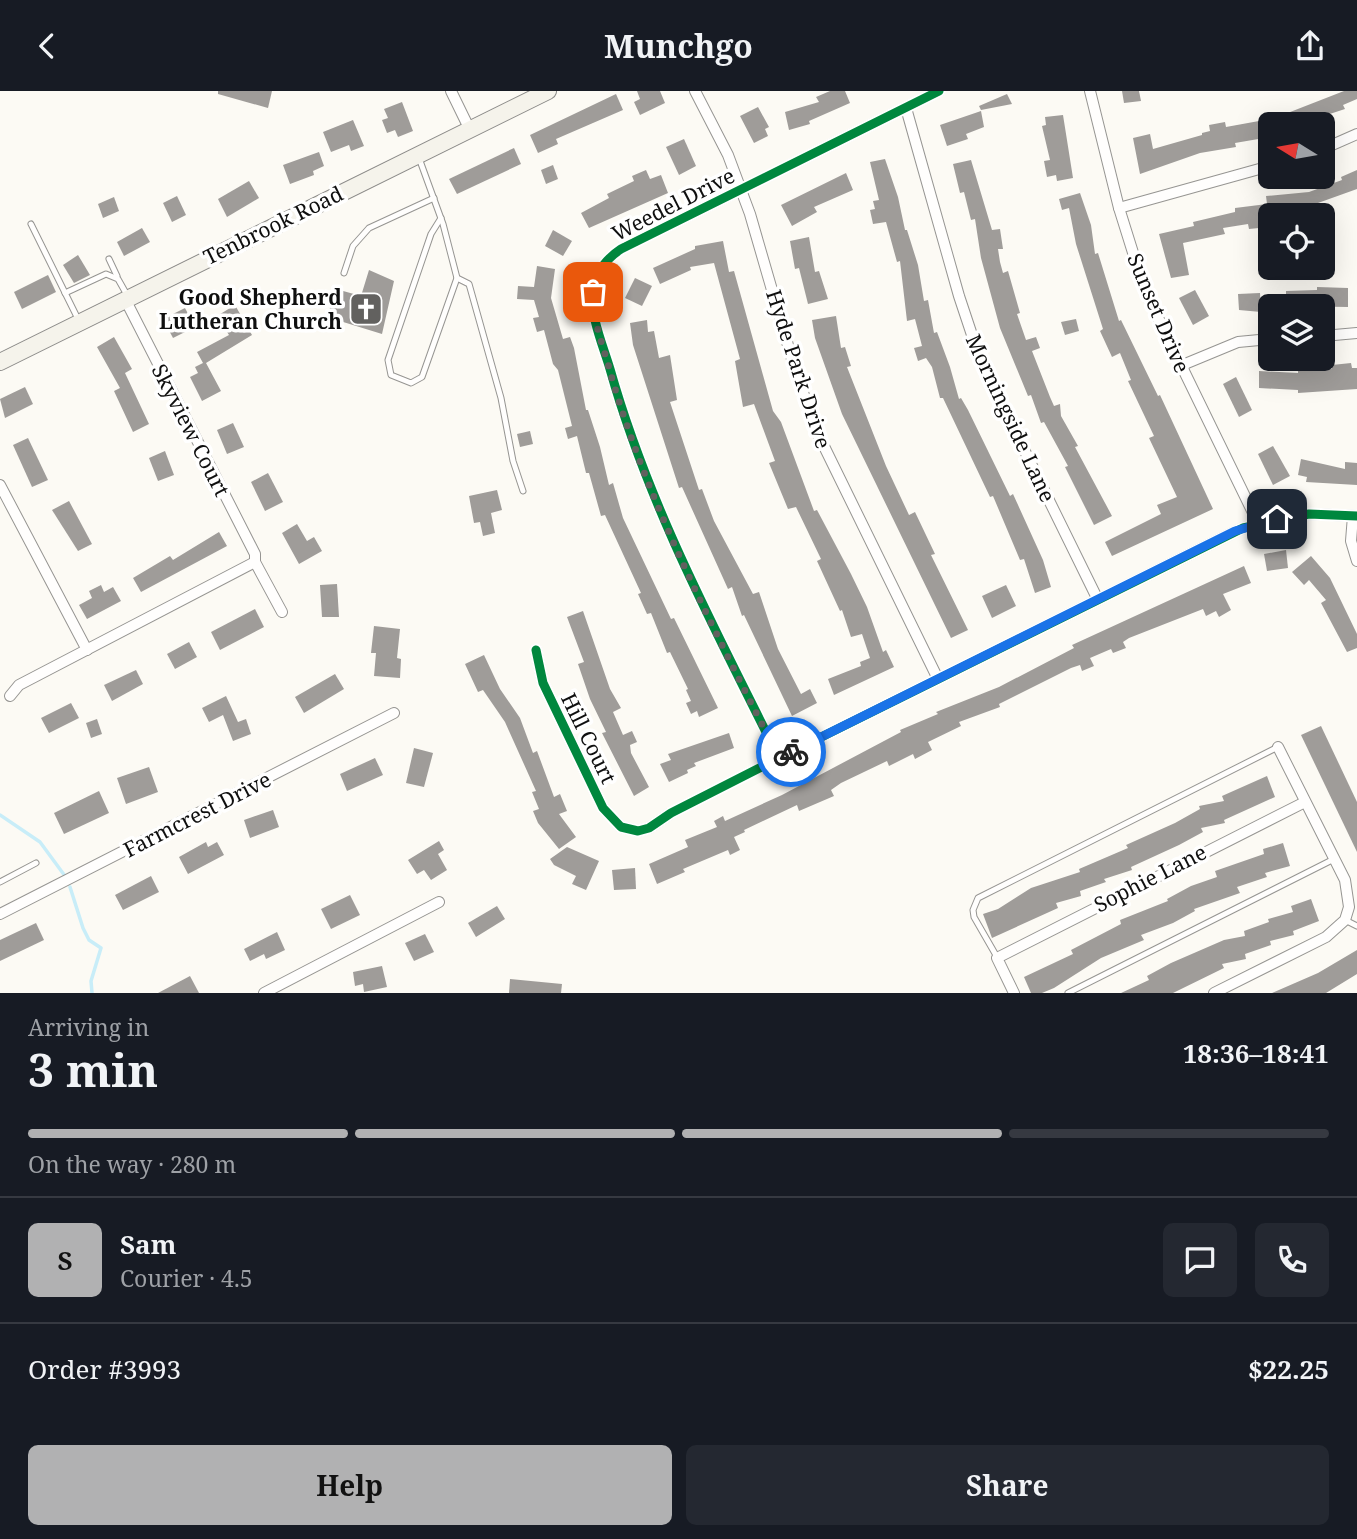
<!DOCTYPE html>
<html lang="en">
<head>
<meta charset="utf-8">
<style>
	:root { --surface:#171b24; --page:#242831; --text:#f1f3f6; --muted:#9ea1a6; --line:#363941; --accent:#b1b1b2 }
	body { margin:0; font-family:"Noto Serif",serif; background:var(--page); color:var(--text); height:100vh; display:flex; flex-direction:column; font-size:26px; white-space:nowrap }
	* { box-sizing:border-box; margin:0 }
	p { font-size:23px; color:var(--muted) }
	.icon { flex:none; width:38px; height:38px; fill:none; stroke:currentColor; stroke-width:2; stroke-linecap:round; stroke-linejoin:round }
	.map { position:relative; height:902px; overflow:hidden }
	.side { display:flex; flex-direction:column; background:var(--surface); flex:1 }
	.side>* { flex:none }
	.needle { width:46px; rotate:281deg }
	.fabs { position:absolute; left:1258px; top:21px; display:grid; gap:14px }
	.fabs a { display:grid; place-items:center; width:77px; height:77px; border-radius:10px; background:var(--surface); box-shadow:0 7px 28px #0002; font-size:35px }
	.pin { position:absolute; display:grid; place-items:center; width:60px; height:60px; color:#fff; margin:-30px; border-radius:14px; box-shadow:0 4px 10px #0006 }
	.courier { position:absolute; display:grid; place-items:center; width:70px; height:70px; margin:-35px; border:5px solid #1a73e8; border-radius:50%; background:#fff; color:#222; box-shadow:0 2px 9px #0007 }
	.summary em { font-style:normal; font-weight:700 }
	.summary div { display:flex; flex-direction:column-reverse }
	.summary { display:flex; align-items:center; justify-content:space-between; height:119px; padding:0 28px }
	h1 { font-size:46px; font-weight:700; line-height:52px }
	.bar { display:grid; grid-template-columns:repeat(4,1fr); gap:10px 7px; align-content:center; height:84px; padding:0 28px }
	.bar i { height:9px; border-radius:5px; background:var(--line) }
	.bar .active { background:var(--accent) }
	.bar p { grid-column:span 4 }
	.line { display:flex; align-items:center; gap:18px; padding:0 28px; border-top:2px solid var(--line) }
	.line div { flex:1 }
	.round { display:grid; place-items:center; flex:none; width:74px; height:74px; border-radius:10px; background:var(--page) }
	.primary-button { display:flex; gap:14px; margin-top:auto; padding:14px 28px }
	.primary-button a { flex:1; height:80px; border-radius:10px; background:var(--accent); color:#111; font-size:28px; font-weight:700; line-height:80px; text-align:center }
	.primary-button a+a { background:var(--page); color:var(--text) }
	header { display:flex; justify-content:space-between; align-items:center; height:91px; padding:0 28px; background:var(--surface); font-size:32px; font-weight:700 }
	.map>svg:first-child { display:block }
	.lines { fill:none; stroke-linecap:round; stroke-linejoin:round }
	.stream { stroke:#c8edf8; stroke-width:3.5 }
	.building { fill:#9f9c99 }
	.lane-casing { stroke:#969592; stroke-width:7 }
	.street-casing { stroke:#969592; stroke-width:12 }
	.secondary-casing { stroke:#8c8b89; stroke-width:18 }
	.lane { stroke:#fffefd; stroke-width:5 }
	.street { stroke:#fffefd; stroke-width:10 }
	.secondary { stroke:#f5f3eb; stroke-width:16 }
	.cycleway-casing { stroke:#fff; stroke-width:13 }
	.cycleway { stroke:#00873e; stroke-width:9 }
	.done { stroke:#62615f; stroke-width:7; stroke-dasharray:0 12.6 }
	.route { stroke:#1a73e8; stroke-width:9 }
	.labels { text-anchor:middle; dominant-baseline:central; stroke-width:7; stroke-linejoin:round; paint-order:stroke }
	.street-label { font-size:21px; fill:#0f0f0f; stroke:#fff }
	.poi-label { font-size:21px; font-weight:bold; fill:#0f0f0f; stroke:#fff; text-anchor:end }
</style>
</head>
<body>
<header><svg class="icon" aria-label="back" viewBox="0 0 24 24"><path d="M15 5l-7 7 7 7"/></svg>Munchgo<svg class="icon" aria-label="share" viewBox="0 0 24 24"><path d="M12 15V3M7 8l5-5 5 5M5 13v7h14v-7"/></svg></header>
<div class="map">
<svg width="1357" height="902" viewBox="0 0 1357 902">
	<rect width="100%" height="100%" fill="#fcfaf4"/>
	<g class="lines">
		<!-- stream -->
		<g class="stream">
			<path d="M0,724L40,751L65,785"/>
			<path d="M70,796L83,837L89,849L101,857L91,890L92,902"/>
		</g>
	</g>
	<!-- building -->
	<g class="building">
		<path d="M218,0H272L268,17L218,3Z"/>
		<path d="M637,0H660L665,12L640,24L634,11L640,8Z"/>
		<path d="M830,0H845L850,12L809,30L810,33L789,39L785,21L819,11L816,6Z"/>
		<path d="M1122,0H1139L1141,10L1124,12Z"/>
		<path d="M1344,0H1357V8L1343,14L1345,18L1299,33H1288L1285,23Z"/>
		<path d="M616,3L623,19L556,48L558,53L538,62L530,44Z"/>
		<path d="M1007,3L1012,13L981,19L979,15Z"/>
		<path d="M402,11L413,40L398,46L395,39L387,42L382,29L388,27L384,18Z"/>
		<path d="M758,16L769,36L765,38L768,45L754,52L740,25Z"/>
		<path d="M981,20L984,36L966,43L968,48L947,55L940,34Z"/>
		<path d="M1063,24L1073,87L1057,90L1056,84L1047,86L1044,70L1050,69L1042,35L1046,34L1045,26Z"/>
		<path d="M1270,28V46L1235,52L1236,56L1200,62L1140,83L1133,47L1150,43L1153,58L1202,44V42L1210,40L1209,34L1225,31L1226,36Z"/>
		<path d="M353,29L364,55L351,60L349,54L331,61L323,41Z"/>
		<path d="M684,48L696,75L679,84L666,56Z"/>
		<path d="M514,57L521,73L457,103L449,88Z"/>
		<path d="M319,61L324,75L313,80L314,84L290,93L283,74Z"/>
		<path d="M885,68L898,106L905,139H907L918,174L924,210L928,209L934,242L937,241L950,276L959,308L961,307L968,319L1010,405L1013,403L1043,469L1051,496L1035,502L1024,468L1020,469L993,405L990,406L943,307H940L932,276L926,267L918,270L914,257L922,255L915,228L907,230L900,170L897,171L886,131L873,133L870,119L875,118L873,110L879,109L870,71Z"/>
		<path d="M971,69L992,139L1000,138L1003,158H998L1000,171L1003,182L1008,180L1020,222L1017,223L1026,249L1036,246L1040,257L1032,260L1050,306L1054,315L1060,313L1061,325L1078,355L1075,356L1112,425L1094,434L1065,376L1068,375L1044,331L1041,332L1031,304L1028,305L1000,237L981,167L975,128L971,129L964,101L960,102L953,73Z"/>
		<path d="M553,74L558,88L546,93L541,79Z"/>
		<path d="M646,79L650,88L661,84L668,102L589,137L581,122L609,107L607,103L634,90L632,85Z"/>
		<path d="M1357,79V98L1304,117L1306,124H1283L1282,120L1263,124L1264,128L1258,129L1259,137L1249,138L1248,133L1223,137L1225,143L1183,152L1189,184L1171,187L1159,143L1194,135L1193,131L1235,121V117L1267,113L1266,105L1309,101L1342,89L1341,86Z"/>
		<path d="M846,82L853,99L814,116L817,121L792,135L781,114Z"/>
		<path d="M249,90L259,107L227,126L218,108Z"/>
		<path d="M1080,102L1091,134L1095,163L1098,162L1119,230L1121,229L1158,305L1160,304L1213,418L1112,465L1105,451L1161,423L1157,414L1177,406L1149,347L1154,345L1128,290L1131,289L1120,262L1112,266L1100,240L1103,238L1076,153L1069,117L1062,119L1059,108Z"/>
		<path d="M177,105L186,124L172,131L163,112Z"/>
		<path d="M114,106L119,120L103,127L98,113Z"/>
		<path d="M142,137L150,151L124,165L117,151Z"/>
		<path d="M553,139L572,150L563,165L545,155Z"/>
		<path d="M809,146L815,181L819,180L828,208L808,213L799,177L795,178L790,150Z"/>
		<path d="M723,150L729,181L734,180L773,320L781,331L814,420L817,419L851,483L867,516L883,561L886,559L894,576L834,604L828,588L861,575L860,571L870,567L862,543L851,546L842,519L840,520L817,470L821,468L796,416L788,418L769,372L775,370L754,313L743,316L735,270L740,268L714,172L690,176L691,179L660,193L653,177L695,158V155Z"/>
		<path d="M78,164L90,184L74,192L63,174Z"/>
		<path d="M537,175L555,178L551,207L563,248L570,246L574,257L586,319H588L600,356L609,394L613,392L623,427L671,528L674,527L718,617L699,626L697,620L691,623L686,612L691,610L686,599L688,598L670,561L667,562L651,522L647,523L638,503L641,502L605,424L601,425L589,382H586L577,345L568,348L565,337L572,335L558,279L553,273L544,239L537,241L533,227L539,226L534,209L517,208L518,195L534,196Z"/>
		<path d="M369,179L394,190L382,243L327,226L336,198L361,205Z"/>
		<path d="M48,184L56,201L22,218L14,201Z"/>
		<path d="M635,187L652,195L642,215L625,207Z"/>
		<path d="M1317,196L1348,197V216L1286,215V200L1317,199Z"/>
		<path d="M1195,199L1209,225L1193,234L1179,207Z"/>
		<path d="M1260,202L1261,221L1239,219L1238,203Z"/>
		<path d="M235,214L252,244L206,272L221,300L202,310L190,286L198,282L195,276L203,272L197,261L229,244L217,225Z"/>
		<path d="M185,217L195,236L173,247L163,228Z"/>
		<path d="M836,225L841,257L845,256L851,275L847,276L886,375L909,424L915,421L935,463L931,464L968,539L951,547L842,323L815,247L812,229Z"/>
		<path d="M1076,228L1079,240L1065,244L1061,231Z"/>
		<path d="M647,229L648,241L654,240L659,267L670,264L677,309L670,311L699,399L702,398L714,430L753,503L759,501L778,558L801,603L810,598L817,612L792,625L744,524L742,525L732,496L728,498L682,396L679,397L633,254L630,232Z"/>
		<path d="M114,246L132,278L125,282L149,333L133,341L114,300L120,297L97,256Z"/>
		<path d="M1351,272L1352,277H1357V298L1298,302V299L1259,297V280L1298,282V278H1332V274Z"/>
		<path d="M1236,286L1252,319L1239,326L1223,293Z"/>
		<path d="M25,296L33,313L5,327L0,308Z"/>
		<path d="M233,332L244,356L227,363L217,339Z"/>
		<path d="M530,340L533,353L520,356L517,343Z"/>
		<path d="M28,347L48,389L32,396L13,354Z"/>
		<path d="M1273,355L1290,385L1273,394L1258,363Z"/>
		<path d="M165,360L174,384L158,390L149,367Z"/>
		<path d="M1301,368L1345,378V371L1357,372V394L1306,391L1307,386L1298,384Z"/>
		<path d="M268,382L283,411L265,420L251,391Z"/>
		<path d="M497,399L502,419L491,422L495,442L483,445L480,431L474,432L469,405Z"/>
		<path d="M69,410L92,453L78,460L52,419Z"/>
		<path d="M297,433L307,450L314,446L322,460L299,473L282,442Z"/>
		<path d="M219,441L227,455L141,501L133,487L170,465L173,469Z"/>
		<path d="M1286,459L1288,477L1267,480L1264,463Z"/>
		<path d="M1311,465L1330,487L1357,543V557L1347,561L1321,512L1326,509L1309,489L1304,494L1292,481Z"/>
		<path d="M1244,475L1251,492L1223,503L1231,519L1219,526L1216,520L1206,525L1203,518L1129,547L1123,551L1126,557L1113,562L1111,558L1090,567L1094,575L1082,580L1080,574L1071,577L999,613L1000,616L959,631L961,635L928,651L932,659L915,668L913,663L889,675L887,670L841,692L831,699L834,705L799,720L797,714L744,739L745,741L734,746L740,759L730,764L728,759L683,778L685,781L657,793L649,773L688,756L685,749L717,736L714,730L723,725L725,730L782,704L901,641L900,639L938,623L936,621L999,596L1074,557L1072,554Z"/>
		<path d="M337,493L339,526H322L320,494Z"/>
		<path d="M101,494L104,501L113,496L121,510L87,528L79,514L92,507L89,500Z"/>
		<path d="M1006,494L1016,515L992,527L982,505Z"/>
		<path d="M255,518L264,536L220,559L211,541Z"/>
		<path d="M583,520L610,598L621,617L613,621L623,644L632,640L637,651L630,654L631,662L649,696L634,705L602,642L606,641L590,608L578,573L584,571L567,526Z"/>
		<path d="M374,535L400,538L397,567L401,568L400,587L374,585L376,562H371Z"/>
		<path d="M189,551L197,566L175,578L167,563Z"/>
		<path d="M484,564L500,598L520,627L533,662L537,660L554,706L560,703L567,720L559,723L576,746L559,758L538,732L533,720L539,718L532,701L536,700L505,631L483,599L478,601L465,573Z"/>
		<path d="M136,579L143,593L112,610L104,594Z"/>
		<path d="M335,583L344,598L304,622L295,606Z"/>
		<path d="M226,605L238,631L246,628L251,643L233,650L223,624L209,631L202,617Z"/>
		<path d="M71,612L79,627L49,642L41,627Z"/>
		<path d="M97,628L102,643L91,647L86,632Z"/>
		<path d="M1321,635L1357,711V761L1301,644Z"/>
		<path d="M729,642L734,657L694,672L696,675L687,679L688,682L669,691L660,673L671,669L668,663Z"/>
		<path d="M414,657L433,662L424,696L406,692Z"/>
		<path d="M375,667L383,684L347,700L340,683Z"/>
		<path d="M149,676L158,701L126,713L117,687Z"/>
		<path d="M1267,685L1275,706L1224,729L1225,732L1201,737L1203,741L1179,754L1131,776L1132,779L1104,788L1106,791L1080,800L1081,805L1056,812L1058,817L992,847L983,823L998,818L1031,797L1080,781L1079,778L1128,757L1126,754L1175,732L1200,718L1199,715L1224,710L1222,705Z"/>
		<path d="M99,700L109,722L64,743L54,722Z"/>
		<path d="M273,719L279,736L250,747L244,729Z"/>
		<path d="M439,750L444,759L438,763L447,779L431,789L424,779L417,783L408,769Z"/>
		<path d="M206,751L208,756L217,751L224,764L188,783L179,766Z"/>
		<path d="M1283,752L1290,775L1265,782L1267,786L1237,796L1240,802L1194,818L1195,820L1173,832L1141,844L1144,849L1101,867L1054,897L1042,902H1031L1024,886L1073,863L1071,859L1121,833L1120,829L1168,810L1167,808L1191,795L1217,786L1215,780L1264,763L1263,758Z"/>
		<path d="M567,756L599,770L586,799L572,793L576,785L554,774L550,768Z"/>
		<path d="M635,777L636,798L614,799L612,779Z"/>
		<path d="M151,785L159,801L123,819L115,804Z"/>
		<path d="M350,804L360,824L331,838L321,818Z"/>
		<path d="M1311,808L1319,830L1293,840L1294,844L1270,850L1271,854L1245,863L1246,868L1222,873L1224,877L1173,902H1121L1149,889L1147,885L1171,872L1224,849L1245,845L1244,840L1269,831L1268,828L1293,821L1291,815Z"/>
		<path d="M497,815L505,828L476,846L468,832Z"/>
		<path d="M36,832L44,849L0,870V849Z"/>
		<path d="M277,841L285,859L266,868L264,863L250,870L244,858Z"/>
		<path d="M425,843L434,861L414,870L405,852Z"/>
		<path d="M1357,859V883L1326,902H1272L1318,882Z"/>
		<path d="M382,875L387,896L364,901L363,893L355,895L353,881Z"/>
		<path d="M190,885L199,902H158Z"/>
		<path d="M510,888L562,893L561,902H509Z"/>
	</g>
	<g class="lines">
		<defs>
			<g id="lane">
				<path d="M419,67L443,133L457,187L469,193L501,307L513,370L523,400"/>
				<path d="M441,127L431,143L388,269L391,284L411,292L422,286L457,187"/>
				<path d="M31,133L78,228"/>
				<path d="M109,168L117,185"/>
				<path d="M344,182L353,155L369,137L434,107"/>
				<path d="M65,202L106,183L118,188L127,204"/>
				<path d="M0,791L36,772"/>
				<path d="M1345,829L1357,835"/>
				<path d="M997,866L974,826L973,819L978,807L1278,656"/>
				<path d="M1068,902L1334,768"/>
			</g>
			<g id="street">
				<path d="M451,0L470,39"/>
				<path d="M695,0L728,64L750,123L796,282L818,343L938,588"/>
				<path d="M1090,0L1119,117L1145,200L1258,432"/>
				<path d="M906,17L959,205L981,271L1098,509"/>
				<path d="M1323,58L1357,43"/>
				<path d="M1119,117L1270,75"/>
				<path d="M1323,245L1357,242"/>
				<path d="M1180,275L1238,251L1270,248"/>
				<path d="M0,394L87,559"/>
				<path d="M1353,425L1351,450L1357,470"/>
				<path d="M255,471L282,521"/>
				<path d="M536,559L543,592L603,717L621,736L638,740L649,737L671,722L779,667L1243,437L1309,423L1357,425"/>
				<path d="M10,605L19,594L255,471V463L125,208"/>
				<path d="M779,667C716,540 649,416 610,278C603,254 590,226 593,201C595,182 606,168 621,158L939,0"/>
				<path d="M0,823L394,622"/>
				<path d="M264,902L439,811"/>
				<path d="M1014,902L997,867L1305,711"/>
				<path d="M1214,902L1326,846L1345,829L1349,816L1345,789L1278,656"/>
			</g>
			<path id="secondary" d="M0,271L548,0"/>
		</defs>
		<!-- lane casing -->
		<use href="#lane" class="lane-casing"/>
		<!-- street casing -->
		<use href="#street" class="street-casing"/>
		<!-- secondary casing -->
		<use href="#secondary" class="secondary-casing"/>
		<!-- lane -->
		<use href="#lane" class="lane"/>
		<!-- street -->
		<use href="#street" class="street"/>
		<!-- secondary -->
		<use href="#secondary" class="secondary"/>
		<defs>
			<g id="cycleway">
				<path d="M536,559L543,592L603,717L621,736L638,740L649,737L671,722L779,667L1243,437L1309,423L1357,425"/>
				<path d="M779,667C716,540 649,416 610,278C603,254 590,226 593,201C595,182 606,168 621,158L939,0"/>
			</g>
		</defs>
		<!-- cycleway casing -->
		<use href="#cycleway" class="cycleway-casing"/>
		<!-- cycleway -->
		<use href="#cycleway" class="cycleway"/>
	</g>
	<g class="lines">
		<!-- done -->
		<path class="done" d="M593,201C592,229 604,257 611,284C650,419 716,542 779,667L791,661"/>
		<!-- route -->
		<path class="route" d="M791,661L1235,440L1277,428"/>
	</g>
	<!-- icons -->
	<defs>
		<symbol id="church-square" viewBox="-11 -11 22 22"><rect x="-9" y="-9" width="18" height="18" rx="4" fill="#62615f" stroke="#fff"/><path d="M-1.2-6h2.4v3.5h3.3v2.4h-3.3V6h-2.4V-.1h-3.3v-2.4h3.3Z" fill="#fff"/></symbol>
	</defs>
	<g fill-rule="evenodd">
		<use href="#church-square" x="347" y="199" width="38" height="38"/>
	</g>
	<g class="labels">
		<!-- street labels -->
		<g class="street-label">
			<text transform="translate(673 113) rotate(-27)">Weedel Drive</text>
			<text transform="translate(273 134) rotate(-26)">Tenbrook Road</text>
			<text transform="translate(1159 222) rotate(67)">Sunset Drive</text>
			<text transform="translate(799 278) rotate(72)">Hyde Park Drive</text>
			<text transform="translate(1011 327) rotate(65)">Morningside Lane</text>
			<text transform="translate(191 339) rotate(63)">Skyview Court</text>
			<text transform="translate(589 647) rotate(64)">Hill Court</text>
			<text transform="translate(197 723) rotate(-27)">Farmcrest Drive</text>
			<text transform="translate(1150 787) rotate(-27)">Sophie Lane</text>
		</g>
		<!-- poi labels -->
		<g class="poi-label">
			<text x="342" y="206">Good Shepherd<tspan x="342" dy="24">Lutheran Church</tspan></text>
		</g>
	</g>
</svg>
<div class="fabs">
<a><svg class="needle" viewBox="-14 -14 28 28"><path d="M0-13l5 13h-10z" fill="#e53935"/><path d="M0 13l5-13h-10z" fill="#9ea1a6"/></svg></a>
<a><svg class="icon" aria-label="locate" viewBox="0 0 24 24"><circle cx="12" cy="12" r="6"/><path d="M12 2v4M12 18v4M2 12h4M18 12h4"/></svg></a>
<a><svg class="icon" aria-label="layers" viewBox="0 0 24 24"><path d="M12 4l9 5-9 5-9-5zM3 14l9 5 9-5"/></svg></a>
</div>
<div class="pin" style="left:593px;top:201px;background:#ea580c"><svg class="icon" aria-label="bag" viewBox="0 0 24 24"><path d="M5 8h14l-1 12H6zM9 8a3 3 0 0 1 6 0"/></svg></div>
<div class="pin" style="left:1277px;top:428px;background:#1f2937"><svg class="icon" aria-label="home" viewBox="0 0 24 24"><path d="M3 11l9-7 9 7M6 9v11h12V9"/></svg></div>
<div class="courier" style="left:791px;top:661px"><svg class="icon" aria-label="bike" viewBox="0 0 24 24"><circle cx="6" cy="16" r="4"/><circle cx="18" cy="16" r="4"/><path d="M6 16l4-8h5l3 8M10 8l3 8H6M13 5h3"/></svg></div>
</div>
<section class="side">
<div class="summary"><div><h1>3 min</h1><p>Arriving in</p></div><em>18:36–18:41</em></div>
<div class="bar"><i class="active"></i><i class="active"></i><i class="active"></i><i></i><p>On the way · 280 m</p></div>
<div class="line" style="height:126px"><b class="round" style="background:var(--accent);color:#111">S</b><div><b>Sam</b><p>Courier · 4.5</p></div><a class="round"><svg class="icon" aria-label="chat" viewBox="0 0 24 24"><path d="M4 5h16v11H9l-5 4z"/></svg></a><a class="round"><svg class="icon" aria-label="phone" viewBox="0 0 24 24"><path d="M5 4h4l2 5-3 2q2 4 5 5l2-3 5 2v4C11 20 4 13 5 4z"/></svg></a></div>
<div class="line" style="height:91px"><div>Order #3993</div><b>$22.25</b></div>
<div class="primary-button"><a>Help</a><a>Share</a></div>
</section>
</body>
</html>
